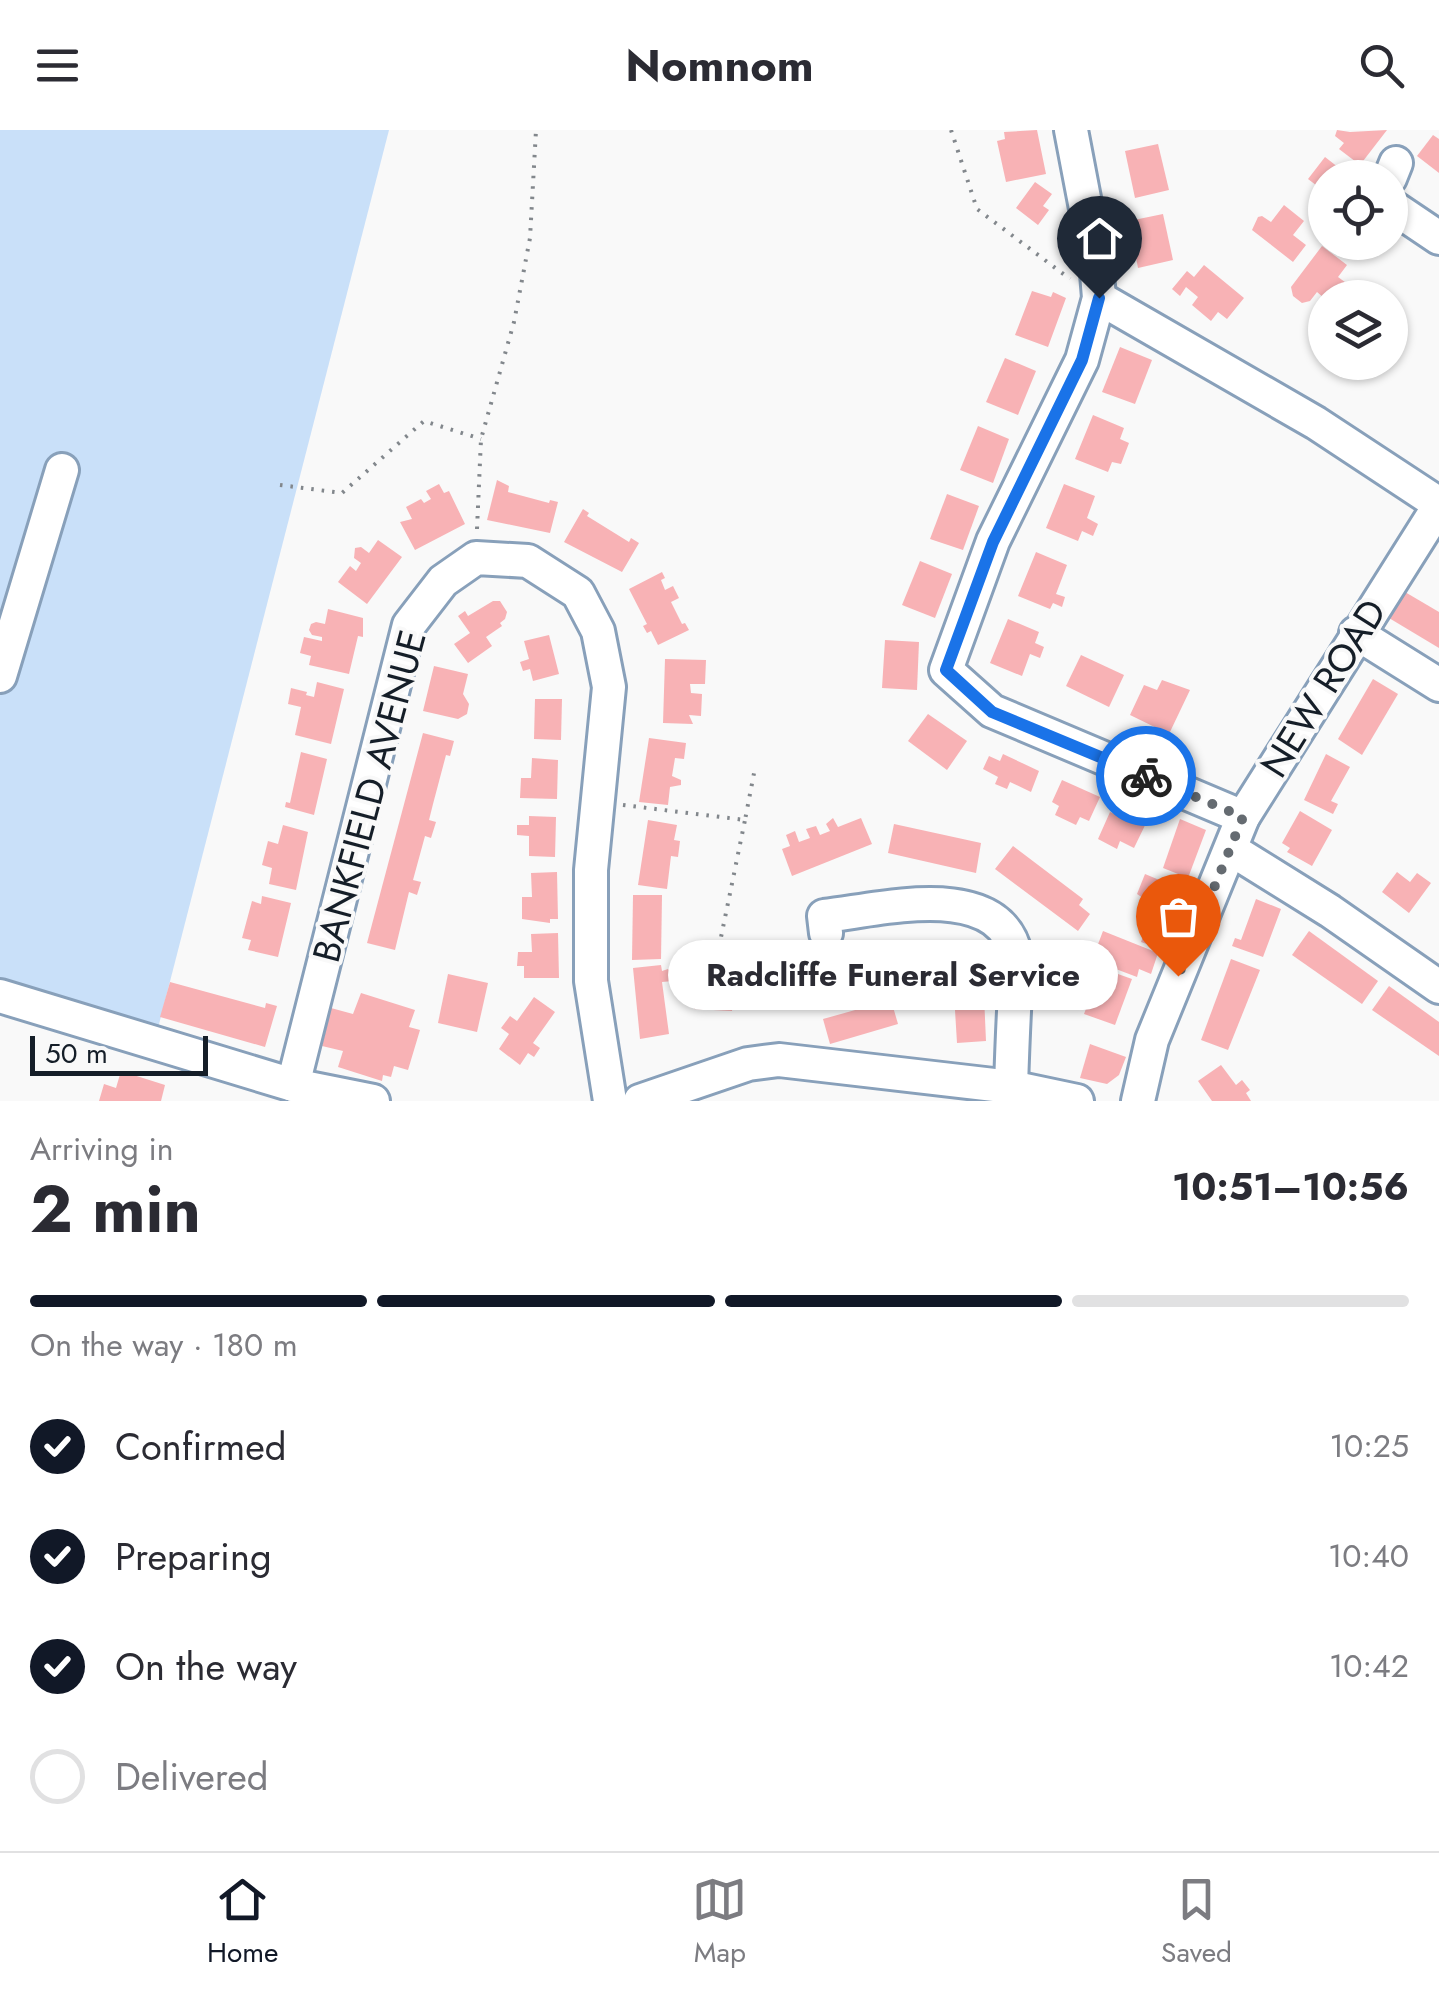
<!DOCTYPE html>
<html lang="en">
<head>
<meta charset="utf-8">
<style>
	:root { --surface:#fff; --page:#f7f7f7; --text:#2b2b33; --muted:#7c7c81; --line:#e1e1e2; --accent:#111827 }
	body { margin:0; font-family:Jost,sans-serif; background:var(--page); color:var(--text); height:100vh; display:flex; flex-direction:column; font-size:38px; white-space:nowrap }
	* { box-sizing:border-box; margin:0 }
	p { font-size:32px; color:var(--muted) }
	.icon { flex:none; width:55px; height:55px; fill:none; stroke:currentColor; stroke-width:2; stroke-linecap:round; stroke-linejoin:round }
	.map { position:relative; height:971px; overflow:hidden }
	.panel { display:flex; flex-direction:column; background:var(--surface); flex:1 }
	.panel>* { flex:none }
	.tools { position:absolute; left:1308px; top:30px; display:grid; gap:20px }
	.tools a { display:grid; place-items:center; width:100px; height:100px; border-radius:50%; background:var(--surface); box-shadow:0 2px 8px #0004; font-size:50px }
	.scale { position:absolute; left:30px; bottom:25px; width:178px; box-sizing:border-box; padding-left:10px; border:5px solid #151e28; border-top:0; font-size:28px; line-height:35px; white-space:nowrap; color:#151e28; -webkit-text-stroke:8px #f9f9f9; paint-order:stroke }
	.pin { position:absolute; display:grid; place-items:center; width:85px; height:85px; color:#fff; margin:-102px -42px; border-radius:50% 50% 50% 0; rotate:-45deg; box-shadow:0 0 10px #0007 }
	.pin .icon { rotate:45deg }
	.courier { position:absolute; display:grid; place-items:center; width:100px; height:100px; margin:-50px; border:8px solid #1a73e8; border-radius:50%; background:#fff; color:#222; box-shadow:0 2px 12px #0007 }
	.bubble { position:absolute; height:70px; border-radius:35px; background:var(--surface); box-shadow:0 2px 8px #0004; font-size:32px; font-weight:700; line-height:70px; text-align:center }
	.summary em { font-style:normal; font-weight:700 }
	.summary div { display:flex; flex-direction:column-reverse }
	.summary { display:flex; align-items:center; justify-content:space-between; height:170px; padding:0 30px }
	h1 { font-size:65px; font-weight:700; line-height:75px }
	.bar { display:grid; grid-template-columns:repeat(4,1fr); gap:15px 10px; align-content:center; height:120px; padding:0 30px }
	.bar i { height:12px; border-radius:8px; background:var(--line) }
	.bar .active { background:var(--accent) }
	.bar p { grid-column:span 4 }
	ol { padding:0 30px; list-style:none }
	li { display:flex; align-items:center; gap:30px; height:110px }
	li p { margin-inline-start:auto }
	li .icon { padding:10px; border-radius:50%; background:var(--accent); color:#fff; stroke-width:4 }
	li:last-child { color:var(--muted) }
	li i { width:55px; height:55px; border:5px solid var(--line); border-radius:50% }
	header { display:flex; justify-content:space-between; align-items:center; height:130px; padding:0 30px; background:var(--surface); font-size:45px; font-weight:700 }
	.tabs { display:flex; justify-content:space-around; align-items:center; height:140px; border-top:2px solid var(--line); background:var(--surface); font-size:28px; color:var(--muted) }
	.tabs a { display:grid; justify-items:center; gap:5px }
	.tabs .active { color:var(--accent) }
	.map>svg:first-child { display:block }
	.green { fill:#c9e0f9 }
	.building { fill:#f8b2b5 }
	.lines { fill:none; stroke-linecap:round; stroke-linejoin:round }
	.minor-casing { stroke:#88a0ba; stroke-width:38 }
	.path { stroke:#82878c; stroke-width:4; stroke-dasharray:2.5 8; stroke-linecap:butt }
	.minor { stroke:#fff; stroke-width:32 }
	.done { stroke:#656b71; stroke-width:10; stroke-dasharray:0 18 }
	.route { stroke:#1a73e8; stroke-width:12 }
	.labels { text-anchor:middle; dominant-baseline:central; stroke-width:8; stroke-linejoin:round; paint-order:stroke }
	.street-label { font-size:38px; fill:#151e28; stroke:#f9f9f9 }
</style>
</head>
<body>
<header><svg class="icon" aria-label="menu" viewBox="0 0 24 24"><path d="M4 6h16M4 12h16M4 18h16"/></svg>Nomnom<svg class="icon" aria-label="search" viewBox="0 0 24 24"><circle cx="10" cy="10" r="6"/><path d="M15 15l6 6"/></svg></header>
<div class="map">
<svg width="1439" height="971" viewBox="0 0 1439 971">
	<rect width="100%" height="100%" fill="#f9f9f9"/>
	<!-- green -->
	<path class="green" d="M0,0H389L157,902L0,852Z"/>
	<!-- building -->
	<g class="building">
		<path d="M1037,0L1046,44L1006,52L997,11L1005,9L1004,2Z"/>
		<path d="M1337,0L1350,2L1387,0L1360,35L1339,19L1344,13L1335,6Z"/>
		<path d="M1433,5L1439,9V43L1417,26Z"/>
		<path d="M1158,14L1169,60L1135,68L1125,21Z"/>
		<path d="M1325,27L1352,48H1325V62L1308,49Z"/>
		<path d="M1035,52L1052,64L1043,76L1049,80L1038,95L1016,78Z"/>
		<path d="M1284,75L1304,91L1293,105L1306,115L1293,132L1252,100L1258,87L1262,86L1271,92Z"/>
		<path d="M1163,84L1173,130L1138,138L1129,91Z"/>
		<path d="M1322,116L1347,135L1338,147L1353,158L1346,168H1324L1317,162L1310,171L1302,173L1293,166L1291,157Z"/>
		<path d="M1204,135L1244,168L1227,189L1218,182L1211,191L1192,175L1198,167L1186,157L1180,166L1172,159L1187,141L1194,147Z"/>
		<path d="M1032,161L1051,167L1053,162L1066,168L1048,217L1015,205Z"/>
		<path d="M1120,217L1152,230L1135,274L1102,262Z"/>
		<path d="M1005,228L1036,241L1018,285L986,272Z"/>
		<path d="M1093,285L1124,298L1120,309L1129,313L1121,334L1112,332L1108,342L1075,329Z"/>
		<path d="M978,296L1009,309L993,353L960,340Z"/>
		<path d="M497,350L509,356L508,362L549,373L550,370L558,372L550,403L487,390Z"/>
		<path d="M439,354L444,363L449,361L465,394L415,420L400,392L412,389L406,377L421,369L424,373L431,369L426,361Z"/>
		<path d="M1064,354L1095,366L1087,388L1098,394L1093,406L1082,401L1078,411L1046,398Z"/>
		<path d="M947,364L979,376L963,420L930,409Z"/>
		<path d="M583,379L589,383L587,386L629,412L631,408L639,413L622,442L564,412Z"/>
		<path d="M378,410L402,427L367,474L338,452L350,436L356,441L361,433L354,428L355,418L361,417L369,423Z"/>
		<path d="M1036,422L1067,435L1056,464L1065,467L1062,477L1053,473L1050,479L1018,466Z"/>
		<path d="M920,431L952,444L935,488L902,475Z"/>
		<path d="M662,442L665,448L661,450L665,460L673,456L679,468L671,472L682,494L685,493L689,500L658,515L651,501L647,503L643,496L647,494L629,459Z"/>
		<path d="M1405,462L1439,482V518L1389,488Z"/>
		<path d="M493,471H500L507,482L505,489L500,493L502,496L486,507L492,516L468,533L454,514L470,503L458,486L465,481L468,486Z"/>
		<path d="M328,479L363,488V507L358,506L349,544L309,535L311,526L300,523L304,507L322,511V507L312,505L309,500L311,494L316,492L325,494Z"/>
		<path d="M1008,489L1039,502L1035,513L1044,517L1040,528L1030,524L1022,546L990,533Z"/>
		<path d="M549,505L559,544L533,551L530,539L523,541L520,532L529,529L524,511Z"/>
		<path d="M885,510L919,512L917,560L882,558Z"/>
		<path d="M1081,525L1124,545L1109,577L1066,556Z"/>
		<path d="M665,529L706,530L705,554H690L691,563L702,564L701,586L689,585L693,594L663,593Z"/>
		<path d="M434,536L468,544L463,564L469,574L467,584L458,589L423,581Z"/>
		<path d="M1373,549L1398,564L1362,625L1338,609Z"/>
		<path d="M1162,550L1190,560L1169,604L1130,585L1144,555L1157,560Z"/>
		<path d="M317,552L344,559L331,614L295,605L301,577L288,574L291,558L307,562L306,565L314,567Z"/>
		<path d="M535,569H562L561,610L534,609Z"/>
		<path d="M928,584L967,611L947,640L908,611Z"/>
		<path d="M423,603L454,611L450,626L446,625L433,674L429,690L436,692L431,708L425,706L413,750L421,752L417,765L409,762L395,820L367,813Z"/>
		<path d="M649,608L686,613L684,629L675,628L672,646L681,650V655L670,657L668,675L639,672Z"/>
		<path d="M301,622L327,629L314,685L285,677L286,672L290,673Z"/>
		<path d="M1003,624L1039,641L1031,662L1010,652L1007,659L995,654L998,647L983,639L989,626L1000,631Z"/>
		<path d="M1326,624L1350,637L1331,671L1338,674L1333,684L1304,670Z"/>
		<path d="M532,628L558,630L557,669L520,668L521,648H531Z"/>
		<path d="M1062,650L1100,667L1089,691L1080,687L1076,695L1055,685L1059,676L1052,672Z"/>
		<path d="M1123,678L1137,684L1139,680L1150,685L1134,718L1120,711L1117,719L1098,709L1110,682L1119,686Z"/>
		<path d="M1300,681L1332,700L1312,736L1287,722L1290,718L1282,713Z"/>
		<path d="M529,686L556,687L555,727L529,726V706L517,705V695H529Z"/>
		<path d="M833,688L838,697L861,688L872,714L792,746L782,719L790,716L786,705L795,701L799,712L810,708L806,699L816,696L820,705L830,701L826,694Z"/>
		<path d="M1180,689L1206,700L1188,748L1163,738Z"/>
		<path d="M648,690L677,695L674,710L680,711L678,727L671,726L667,759L638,755Z"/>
		<path d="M894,694L981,713L976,743L888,723Z"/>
		<path d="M283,695L308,702L296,760L269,754L272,738L262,735L268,711L278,714Z"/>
		<path d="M1013,716L1083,769L1079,775L1090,784L1078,801L995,739Z"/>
		<path d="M557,742L558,789H550V793L522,789V767H532L531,743Z"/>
		<path d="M1397,742L1410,752L1417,743L1431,753L1409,783L1382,762Z"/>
		<path d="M1145,744L1181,759L1170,786L1141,774L1143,768L1137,764Z"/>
		<path d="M633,765H662L661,829L632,830Z"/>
		<path d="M262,766L291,773L278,827L248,820L251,810L242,808L252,771L261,774Z"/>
		<path d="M1256,769L1281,779L1263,827L1232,816L1235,808L1241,810Z"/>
		<path d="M1148,793L1167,800L1161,819L1141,812Z"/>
		<path d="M1103,801L1158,823L1151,844L1139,839L1137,847L1092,830Z"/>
		<path d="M1309,801L1378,851L1362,874L1292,825Z"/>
		<path d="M558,803L559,848H524V836H517L518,822H532L531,804Z"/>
		<path d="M914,811L919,830L816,856L811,838Z"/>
		<path d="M982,820L986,911L957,913L954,864H944L942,822Z"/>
		<path d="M1231,829L1260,840L1228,920L1201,910Z"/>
		<path d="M763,831L789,833L786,868L752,865L754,840L762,841Z"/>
		<path d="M661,835L662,841L668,839L672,844L673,851L662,852L669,904L640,909L633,838Z"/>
		<path d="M1101,838L1132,849L1115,895L1084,884Z"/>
		<path d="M448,844L488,853L477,902L438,893Z"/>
		<path d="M696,848L734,850L732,881L694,879Z"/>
		<path d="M170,852L265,878L266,873L277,876L265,917L160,887Z"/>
		<path d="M1389,856L1439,892V926L1372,880Z"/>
		<path d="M361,863L415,880L409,897L420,900L408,940L394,936L391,947L383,945L382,951L338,937L343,921L322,916L331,878L353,884Z"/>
		<path d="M534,867L555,882L533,913L540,918L534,927L528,923L520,935L499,919L509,904L501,898L510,886L517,891Z"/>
		<path d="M891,870L898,894L830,914L823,889Z"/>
		<path d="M1090,914L1126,927L1119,945L1107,954L1080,948Z"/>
		<path d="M1221,935L1236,955L1242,950L1250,960L1246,963L1251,971H1212L1198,951Z"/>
		<path d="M121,941L165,955L161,971H99L104,954L116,958Z"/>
	</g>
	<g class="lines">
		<defs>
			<g id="minor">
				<path d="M1071,0L1096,131L1099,168L1082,230L993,411L946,540L992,581L1243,687"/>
				<path d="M1390,48L1396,33"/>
				<path d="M1390,75L1439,108"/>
				<path d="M1099,168L1316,293L1439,374"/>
				<path d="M1356,503L1439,555"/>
				<path d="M0,546L62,340"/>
				<path d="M1232,720L1330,781L1439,857"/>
				<path d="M826,803L824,786C880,780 1000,747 1016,826C1018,837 1015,852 1015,864C1013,895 1012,926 1011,957"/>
				<path d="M0,866L293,955L373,971"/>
				<path d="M293,955L409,495L443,451L476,428L528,431L578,463L598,501L609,557L591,740V851L610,971"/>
				<path d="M640,971L748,934L779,930L1011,957L1077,971"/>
				<path d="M1138,971L1152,910L1243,687L1439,376"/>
			</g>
		</defs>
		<!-- minor casing -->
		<use href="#minor" class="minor-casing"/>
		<!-- path -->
		<g class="path">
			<path d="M951,0L977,79L1070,149"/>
			<path d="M280,355L342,363L424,291L481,309"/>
			<path d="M477,399L481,309L514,192L530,108L536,0"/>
			<path d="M623,675L745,690L755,638"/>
			<path d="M719,817L745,690"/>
		</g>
		<!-- minor -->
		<use href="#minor" class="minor"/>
	</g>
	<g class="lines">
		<!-- done -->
		<path class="done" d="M1146,646L1243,687L1178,846"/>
		<!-- route -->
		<path class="route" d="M1099,168L1082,230L993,412L946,540L992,582L1146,646"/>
	</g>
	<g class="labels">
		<!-- street labels -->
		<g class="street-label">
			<text transform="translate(1323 558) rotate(-58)">NEW ROAD</text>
			<text transform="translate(369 666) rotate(-75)">BANKFIELD AVENUE</text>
		</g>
	</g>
</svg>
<div class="tools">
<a><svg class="icon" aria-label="locate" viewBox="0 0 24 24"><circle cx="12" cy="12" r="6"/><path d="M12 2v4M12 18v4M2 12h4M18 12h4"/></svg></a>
<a><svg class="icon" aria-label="layers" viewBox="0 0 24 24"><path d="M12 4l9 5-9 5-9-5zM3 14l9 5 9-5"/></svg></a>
</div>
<div class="scale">50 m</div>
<div class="pin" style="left:1178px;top:846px;background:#ea580c"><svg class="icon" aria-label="bag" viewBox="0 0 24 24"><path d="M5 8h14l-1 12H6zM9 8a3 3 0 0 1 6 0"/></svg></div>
<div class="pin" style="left:1099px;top:168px;background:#1f2937"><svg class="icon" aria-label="home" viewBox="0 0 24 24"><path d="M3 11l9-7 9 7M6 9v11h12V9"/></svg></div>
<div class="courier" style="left:1146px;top:646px"><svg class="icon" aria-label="bike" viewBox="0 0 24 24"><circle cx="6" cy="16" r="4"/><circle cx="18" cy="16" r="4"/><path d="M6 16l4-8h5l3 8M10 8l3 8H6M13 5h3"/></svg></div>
<div class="bubble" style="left:668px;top:810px;width:450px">Radcliffe Funeral Service</div>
</div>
<section class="panel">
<div class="summary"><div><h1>2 min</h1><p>Arriving in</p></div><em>10:51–10:56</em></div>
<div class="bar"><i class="active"></i><i class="active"></i><i class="active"></i><i></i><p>On the way · 180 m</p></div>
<ol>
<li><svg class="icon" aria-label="check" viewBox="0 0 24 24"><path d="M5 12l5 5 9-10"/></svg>Confirmed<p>10:25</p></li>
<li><svg class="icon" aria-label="check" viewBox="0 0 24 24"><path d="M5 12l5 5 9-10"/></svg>Preparing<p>10:40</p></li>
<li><svg class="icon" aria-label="check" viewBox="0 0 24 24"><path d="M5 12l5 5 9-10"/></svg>On the way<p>10:42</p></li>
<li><i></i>Delivered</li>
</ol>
</section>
<nav class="tabs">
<a class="active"><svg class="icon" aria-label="home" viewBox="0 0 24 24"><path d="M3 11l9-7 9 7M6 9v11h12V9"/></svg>Home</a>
<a><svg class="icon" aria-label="map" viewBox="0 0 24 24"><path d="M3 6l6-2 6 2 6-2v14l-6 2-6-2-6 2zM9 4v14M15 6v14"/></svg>Map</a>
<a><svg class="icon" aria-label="saved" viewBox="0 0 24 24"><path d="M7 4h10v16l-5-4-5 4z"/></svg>Saved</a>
</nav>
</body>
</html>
